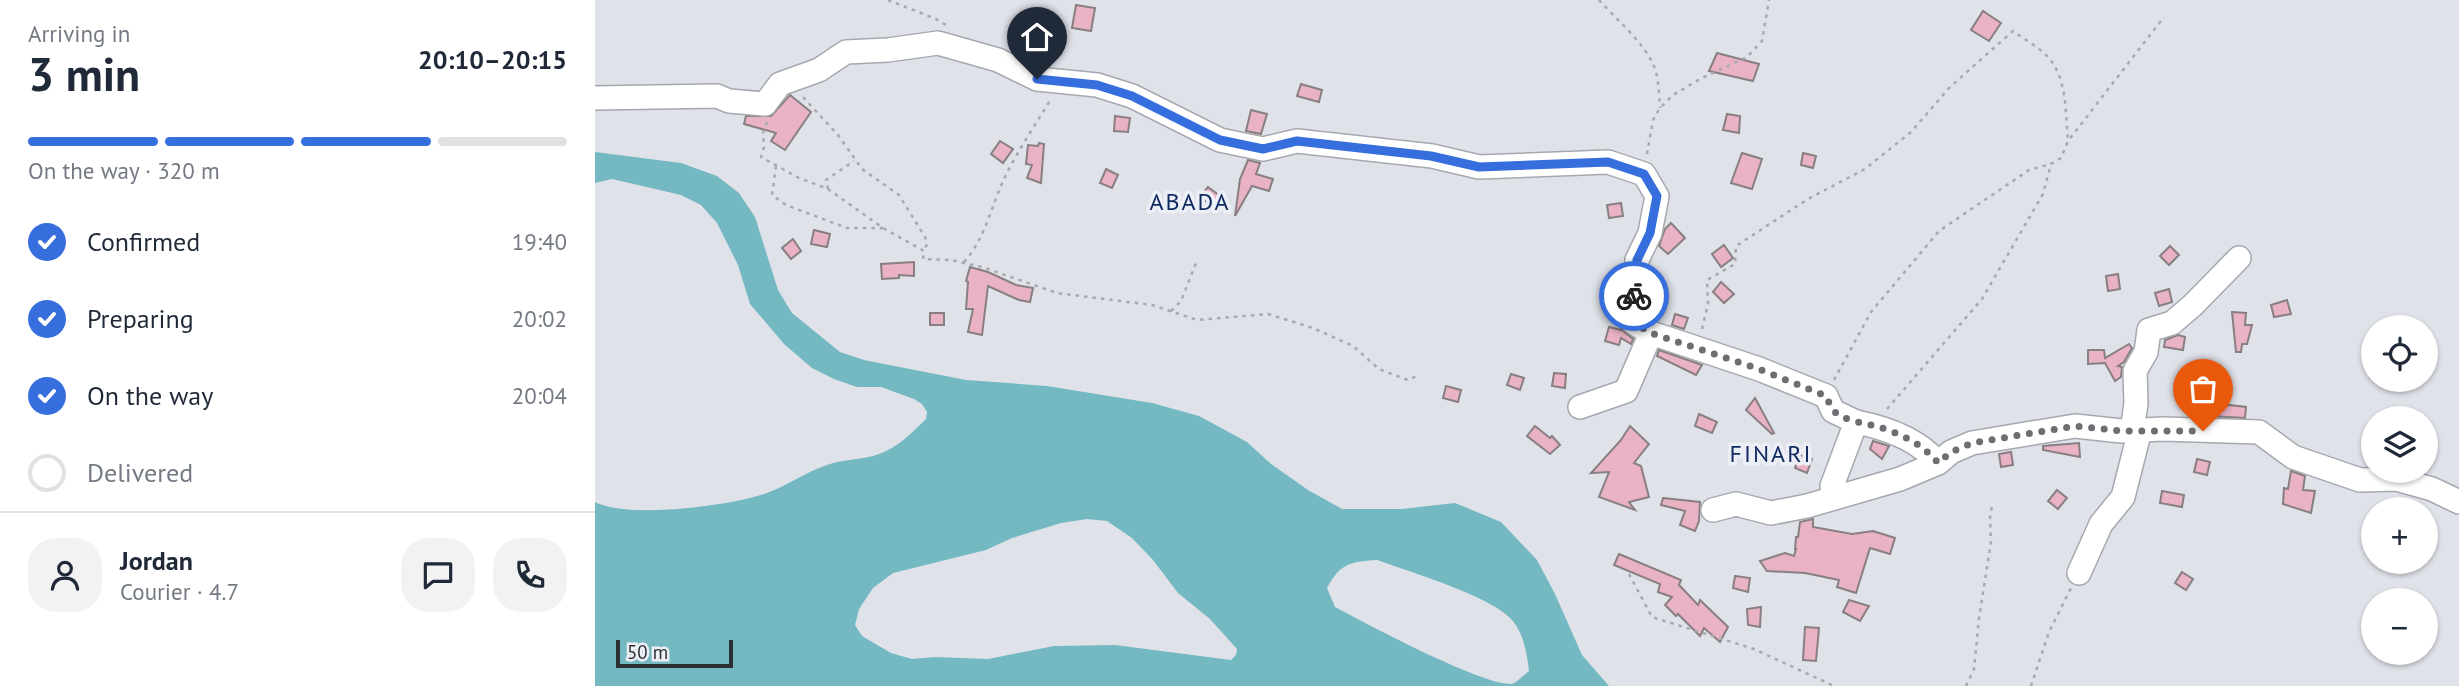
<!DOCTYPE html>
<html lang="en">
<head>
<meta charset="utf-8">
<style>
	:root { --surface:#fff; --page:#f2f2f3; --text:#1f2937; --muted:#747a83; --line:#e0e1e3; --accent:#376edd }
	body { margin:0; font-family:"PT Sans",sans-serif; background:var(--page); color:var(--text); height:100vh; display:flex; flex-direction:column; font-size:26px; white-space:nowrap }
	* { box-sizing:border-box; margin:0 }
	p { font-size:23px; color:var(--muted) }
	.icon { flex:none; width:38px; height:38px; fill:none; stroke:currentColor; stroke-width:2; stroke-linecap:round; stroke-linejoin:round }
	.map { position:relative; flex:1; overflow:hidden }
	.details { display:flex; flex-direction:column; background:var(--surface); width:595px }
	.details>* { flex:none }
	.controls { position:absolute; left:1766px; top:315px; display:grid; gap:14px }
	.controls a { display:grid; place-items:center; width:77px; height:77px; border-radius:50%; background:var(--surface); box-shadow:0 2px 5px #0004; font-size:35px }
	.scale { position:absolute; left:21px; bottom:18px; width:117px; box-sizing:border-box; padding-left:7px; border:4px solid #2e2f32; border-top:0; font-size:19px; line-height:24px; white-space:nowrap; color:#2e2f32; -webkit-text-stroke:5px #edeff7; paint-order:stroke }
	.pin { position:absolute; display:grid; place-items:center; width:60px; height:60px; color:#fff; margin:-72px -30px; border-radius:50% 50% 50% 0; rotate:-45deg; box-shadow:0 0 7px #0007 }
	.pin .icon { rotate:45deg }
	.courier { position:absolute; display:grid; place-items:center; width:70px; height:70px; margin:-35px; border:5px solid #376edd; border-radius:50%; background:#fff; color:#222; box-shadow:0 2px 9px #0007 }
	.overview em { font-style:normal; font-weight:600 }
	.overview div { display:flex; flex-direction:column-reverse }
	.overview { display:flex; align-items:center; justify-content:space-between; height:119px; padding:0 28px }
	h1 { font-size:46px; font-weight:600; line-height:52px }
	.bar { display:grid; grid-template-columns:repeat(4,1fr); gap:10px 7px; align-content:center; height:84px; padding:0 28px }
	.bar i { height:9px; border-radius:5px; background:var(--line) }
	.bar .on { background:var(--accent) }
	.bar p { grid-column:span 4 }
	.line { display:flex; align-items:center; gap:18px; padding:0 28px; border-top:2px solid var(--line) }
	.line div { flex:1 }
	.round { display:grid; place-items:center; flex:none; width:74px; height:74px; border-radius:28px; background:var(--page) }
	ol { padding:0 28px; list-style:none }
	li { display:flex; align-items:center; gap:21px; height:77px }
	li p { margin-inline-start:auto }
	li .icon { padding:7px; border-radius:50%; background:var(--accent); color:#fff; stroke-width:4 }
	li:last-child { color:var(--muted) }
	li i { width:38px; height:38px; border:4px solid var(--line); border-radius:50% }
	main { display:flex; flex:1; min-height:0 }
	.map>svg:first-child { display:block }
	.water { fill:#74b8c2; fill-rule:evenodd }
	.building { fill:#eab2c5; stroke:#877f81; stroke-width:2 }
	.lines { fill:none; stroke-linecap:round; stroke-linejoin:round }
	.minor-casing { stroke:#a6a8b0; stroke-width:26 }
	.path { stroke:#a7a9ae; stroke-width:2.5; stroke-dasharray:3.5 5; stroke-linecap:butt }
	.minor { stroke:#fff; stroke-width:23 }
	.done { stroke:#6c6e72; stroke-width:7; stroke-dasharray:0 12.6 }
	.route { stroke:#376edd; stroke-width:9 }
	.labels { text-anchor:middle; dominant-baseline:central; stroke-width:7; stroke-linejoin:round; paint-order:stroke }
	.quarter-label { font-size:24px; letter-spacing:2px; fill:#112b60; stroke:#edeff7 }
</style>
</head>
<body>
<main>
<section class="details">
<div class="overview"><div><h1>3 min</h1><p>Arriving in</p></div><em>20:10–20:15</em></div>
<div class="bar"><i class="on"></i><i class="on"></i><i class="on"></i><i></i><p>On the way · 320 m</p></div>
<ol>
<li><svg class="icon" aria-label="check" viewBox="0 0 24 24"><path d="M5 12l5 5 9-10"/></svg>Confirmed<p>19:40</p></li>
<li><svg class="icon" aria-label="check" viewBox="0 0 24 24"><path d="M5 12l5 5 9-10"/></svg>Preparing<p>20:02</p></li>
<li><svg class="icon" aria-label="check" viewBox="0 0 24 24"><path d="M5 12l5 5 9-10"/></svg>On the way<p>20:04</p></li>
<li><i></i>Delivered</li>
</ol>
<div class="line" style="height:126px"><a class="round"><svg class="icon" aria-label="person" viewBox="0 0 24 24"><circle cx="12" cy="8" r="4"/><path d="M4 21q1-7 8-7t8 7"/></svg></a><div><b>Jordan</b><p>Courier · 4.7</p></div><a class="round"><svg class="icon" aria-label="chat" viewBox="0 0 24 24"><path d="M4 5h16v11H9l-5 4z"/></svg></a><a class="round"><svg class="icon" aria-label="phone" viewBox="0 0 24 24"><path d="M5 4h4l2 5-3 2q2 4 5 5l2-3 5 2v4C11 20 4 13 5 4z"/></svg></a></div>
</section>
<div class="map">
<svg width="1864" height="686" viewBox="0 0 1864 686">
	<rect width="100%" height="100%" fill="#e0e2e9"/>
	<!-- water -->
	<path class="water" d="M0,152L86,163L122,176L144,193L160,217L183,290L197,313L245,352L269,360L371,380L452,386L557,403L604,416L652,442L676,464L713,490L747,509H807L860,503L906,522L942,560L960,594L987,655L1014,686H0V502C33,519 133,506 169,494C191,487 210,472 232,465C248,459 268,460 284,454C302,448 318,432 331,419L332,412L327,404L319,399L286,387H262L239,379L217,368L189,344L155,304L143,265L122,223L106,205L86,195L17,179L0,183ZM492,519L512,521L537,538L558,560L583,593L615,619L642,649L641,655L636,660L520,645L459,646L393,659L340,657L317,659L296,653L267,636L260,625L264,609L278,588L298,573L391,550L417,538L466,523ZM782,560C813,571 898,597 917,620C929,634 932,654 934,671C929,675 922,682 917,684C888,686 770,623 740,607L732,588C746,563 754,562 782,560Z"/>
	<!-- building -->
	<g class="building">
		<path d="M481,5L500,8L496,31L477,28Z"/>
		<path d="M1388,11L1406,23L1394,41L1376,30Z"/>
		<path d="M1122,53L1164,64L1158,81L1114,71Z"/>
		<path d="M706,84L727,90L724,102L702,96Z"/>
		<path d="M195,95L216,112L190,150L176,141L181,133L149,124L151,116H176Z"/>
		<path d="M656,110L672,114L666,134L651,131Z"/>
		<path d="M1132,114L1145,116L1144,133L1128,130Z"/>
		<path d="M520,116L535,118L533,132L519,131Z"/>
		<path d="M405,141L418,149L408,163L396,154Z"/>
		<path d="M444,143L449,144L446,183L432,178L437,165L431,164L433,145L443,146Z"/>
		<path d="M1147,153L1167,159L1157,189L1136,183Z"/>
		<path d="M1208,153L1221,156L1218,168L1206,165Z"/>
		<path d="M653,160L665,163L661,174L678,179L674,191L657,186L640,216L645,179Z"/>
		<path d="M511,169L523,175L517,188L505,183Z"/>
		<path d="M613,187L625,196L617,206L605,197Z"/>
		<path d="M1026,203L1028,216L1014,218L1012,205Z"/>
		<path d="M1076,223L1090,238L1073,254L1064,246L1070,229Z"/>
		<path d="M219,230L235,234L232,247L216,244Z"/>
		<path d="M198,239L206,251L196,259L187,248Z"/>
		<path d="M1129,245L1138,258L1126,267L1117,254Z"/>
		<path d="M1575,246L1584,255L1574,265L1565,256Z"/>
		<path d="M319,262V276L304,275V278L287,279L286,264Z"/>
		<path d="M375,267L393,272L421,285L438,288L435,302L424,300L393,286L387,335L373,332L378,309H371L373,282L371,281Z"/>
		<path d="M1523,274L1525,289L1513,291L1511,276Z"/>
		<path d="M1126,282L1139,294L1129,303L1118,292Z"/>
		<path d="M1574,289L1577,302L1564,306L1560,293Z"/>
		<path d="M1692,300L1696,314L1679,317L1676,305Z"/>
		<path d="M1637,312L1651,313L1650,325H1657L1652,344H1647L1646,352H1641Z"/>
		<rect x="335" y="313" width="14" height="12"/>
		<path d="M1080,314L1093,318L1089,329L1077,325Z"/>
		<path d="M1014,327L1026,330V329L1038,339L1036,344L1026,338L1024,345L1010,341Z"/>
		<path d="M1583,335L1590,337L1588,350L1569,347L1570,340Z"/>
		<path d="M1534,344L1537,348L1529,362L1523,366L1527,367L1526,377L1520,381L1510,363L1493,364V350H1509L1510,358Z"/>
		<path d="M1064,350L1107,365L1101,375L1062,356Z"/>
		<path d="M959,373L971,374L970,388L957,386Z"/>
		<path d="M916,374L929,378L925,390L912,385Z"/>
		<path d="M851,386L866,390L863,402L848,398Z"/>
		<path d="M1160,398L1179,433L1177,434L1151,410Z"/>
		<path d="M1617,403L1651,407L1650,418L1615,416Z"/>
		<path d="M1104,414L1122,422L1117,433L1100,426Z"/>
		<path d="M940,426L955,438L957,436L965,445L955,454L932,436Z"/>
		<path d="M1035,426L1054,444L1039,463L1046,466L1054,497L1034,502L1040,510L1004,497L1014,472L996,473L1026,440Z"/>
		<path d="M1278,441L1294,446L1287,459L1275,449Z"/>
		<path d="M1484,443L1485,457L1448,450V446Z"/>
		<path d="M1416,452L1418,465L1406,467L1404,454Z"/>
		<path d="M1205,455L1217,459L1212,473L1200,468Z"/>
		<path d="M1602,459L1615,462L1612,475L1599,472Z"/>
		<path d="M1696,471L1710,476L1708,490L1720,491L1716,513L1688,504L1689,488L1693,489Z"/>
		<path d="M1462,490L1472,498L1463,509L1453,501Z"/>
		<path d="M1567,491L1589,495L1587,507L1565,503Z"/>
		<path d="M1068,498L1105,502L1104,521L1100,531L1085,525L1090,511L1066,505Z"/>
		<path d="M1218,519V527L1257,534L1278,531L1300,538L1295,554L1275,548L1261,593L1242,587L1244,580L1210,573L1172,571L1165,561L1190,553L1199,556L1201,549H1200L1201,537H1203L1205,522Z"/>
		<path d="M1024,554L1086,580L1084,585L1103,605L1105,600L1133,627L1125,642L1109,628L1105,636L1083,614L1081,616L1070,605L1077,597L1063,592L1065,584L1019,565Z"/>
		<path d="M1587,572L1598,579L1591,590L1580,583Z"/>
		<path d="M1140,576L1155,578L1153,592L1138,588Z"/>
		<path d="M1254,600L1274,606L1265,621L1248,612Z"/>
		<path d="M1166,607L1165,627L1153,625L1152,609Z"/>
		<path d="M1210,627L1224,628L1221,661L1208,660Z"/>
	</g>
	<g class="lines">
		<defs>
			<g id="minor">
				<path d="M0,98L122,96L134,101L170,104L185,84L224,70L251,52L293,50L343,43L403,60L442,79L502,85L537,96L625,140L668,149L702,141L837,156L884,167L1013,162L1049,174L1062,196L1055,233L1042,260L1039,323L1056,333"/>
				<path d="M985,407L1031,391L1056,333L1164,369L1231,396L1238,411L1261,422"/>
				<path d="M1537,431L1541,403L1540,371L1551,352L1554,330L1577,323L1598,305L1644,258"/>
				<path d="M1239,498L1237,486L1261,422C1292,428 1323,439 1343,463"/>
				<path d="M1118,510L1141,504L1176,513L1212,506L1305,479L1343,463L1356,452L1377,443L1480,426L1527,431L1568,429L1664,432L1698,457L1765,480L1801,479L1837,489L1864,502"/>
				<path d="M1484,573L1506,524L1528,497L1545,430"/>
			</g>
		</defs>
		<!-- minor casing -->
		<use href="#minor" class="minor-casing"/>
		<!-- path -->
		<g class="path">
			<path d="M293,0L341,19L351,25"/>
			<path d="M1004,0C1020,18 1048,42 1058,64C1064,77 1064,93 1065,108"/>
			<path d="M208,97L243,135L267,169L304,195L330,237L332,244L329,251"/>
			<path d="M172,122L168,133L169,147L166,157L204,178L233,189L288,228L329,251L328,259L356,260L387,267L462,293L557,305L602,320L673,314L718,328L758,346L784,369L813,380L822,376"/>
			<path d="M1052,154L1058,120L1065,108L1078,95L1105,79L1152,57L1167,41L1174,0"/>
			<path d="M181,166L177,195L191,205L252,228H288"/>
			<path d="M233,189L231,180L259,161"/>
			<path d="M369,262C390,239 396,207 409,179C422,152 440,125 456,99"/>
			<path d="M576,311L586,301L601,263"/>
			<path d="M1107,329L1113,304L1112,280L1140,264L1141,246L1213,199L1270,169L1316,132L1355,87L1418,31C1429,39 1442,46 1451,55C1473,77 1470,112 1473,141"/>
			<path d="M1239,380L1276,312L1344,231L1434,170L1456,164"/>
			<path d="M1292,409L1387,299L1448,194L1456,164L1466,158L1473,141L1569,17"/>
			<path d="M1034,574L1057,617L1159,649L1239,686"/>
			<path d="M1371,686L1379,669L1384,618L1396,542L1395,518L1397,506"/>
			<path d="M1436,686L1454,632L1476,588"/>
		</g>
		<!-- minor -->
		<use href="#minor" class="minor"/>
	</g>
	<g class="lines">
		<!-- done -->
		<path class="done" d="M1039,296V323L1056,333L1164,369L1231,396C1233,400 1236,408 1239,411C1248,420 1264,422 1276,425C1301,431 1327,443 1343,463L1356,452L1377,443L1480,426L1527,431H1608"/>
		<!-- route -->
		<path class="route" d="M442,79L502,85L537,96L625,140L668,149L702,141L836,156L884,167L1013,162L1049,174L1062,196L1055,233L1042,260L1039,296"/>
	</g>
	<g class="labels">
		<!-- quarter labels -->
		<g class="quarter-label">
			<text x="595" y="201">ABADA</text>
			<text x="1176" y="453">FINARI</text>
		</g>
	</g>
</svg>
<div class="controls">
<a><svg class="icon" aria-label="locate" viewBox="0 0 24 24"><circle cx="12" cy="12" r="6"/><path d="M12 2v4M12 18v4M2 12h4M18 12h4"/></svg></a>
<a><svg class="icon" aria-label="layers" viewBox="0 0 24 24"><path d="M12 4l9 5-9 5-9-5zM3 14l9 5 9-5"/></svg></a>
<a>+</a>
<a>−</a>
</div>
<div class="scale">50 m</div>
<div class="pin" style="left:1608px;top:431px;background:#ea580c"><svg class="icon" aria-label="bag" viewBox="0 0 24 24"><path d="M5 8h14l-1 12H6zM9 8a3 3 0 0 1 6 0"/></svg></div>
<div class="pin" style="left:442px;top:79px;background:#1f2937"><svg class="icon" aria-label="home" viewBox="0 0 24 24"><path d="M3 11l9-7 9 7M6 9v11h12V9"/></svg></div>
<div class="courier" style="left:1039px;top:296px"><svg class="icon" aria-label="bike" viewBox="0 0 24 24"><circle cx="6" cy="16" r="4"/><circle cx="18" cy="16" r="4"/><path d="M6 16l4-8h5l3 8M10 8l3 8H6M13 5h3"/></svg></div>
</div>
</main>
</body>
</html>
